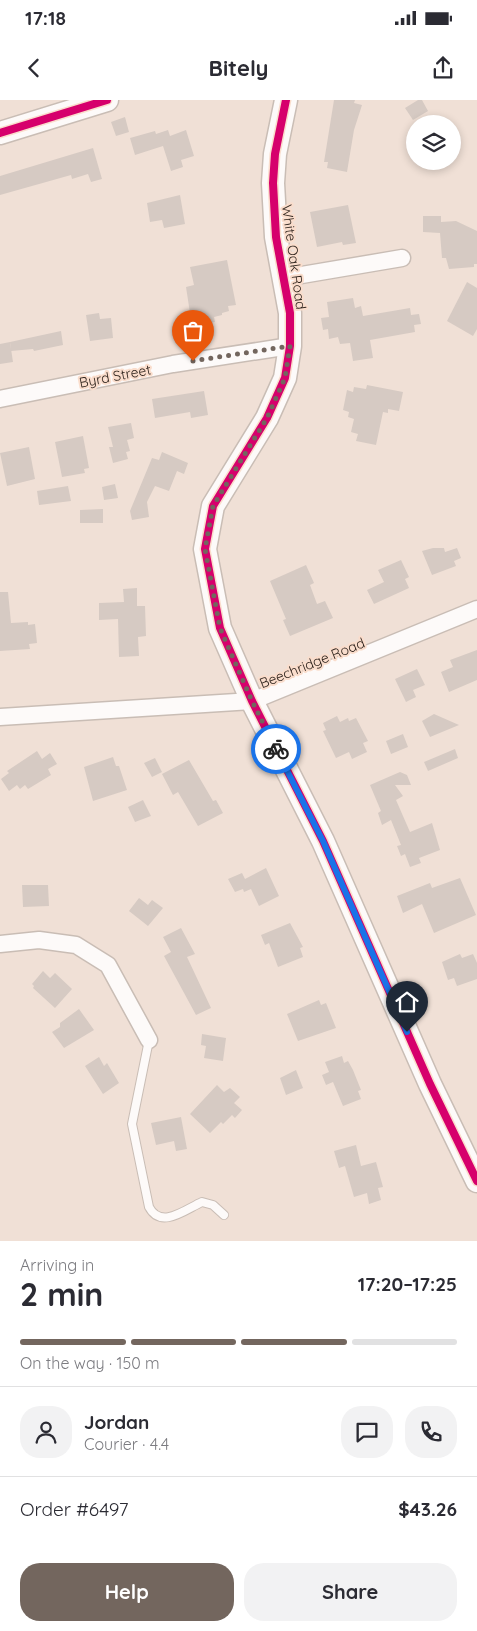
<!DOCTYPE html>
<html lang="en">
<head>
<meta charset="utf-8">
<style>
	:root { --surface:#fff; --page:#f2f2f3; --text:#2b2b33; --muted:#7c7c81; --line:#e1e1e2; --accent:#73665e }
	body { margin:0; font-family:Quicksand,sans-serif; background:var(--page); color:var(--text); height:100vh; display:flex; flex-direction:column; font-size:19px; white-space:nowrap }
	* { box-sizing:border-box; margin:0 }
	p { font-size:16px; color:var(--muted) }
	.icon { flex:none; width:28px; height:28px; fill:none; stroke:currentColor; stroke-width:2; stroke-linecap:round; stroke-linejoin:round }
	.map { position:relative; height:1141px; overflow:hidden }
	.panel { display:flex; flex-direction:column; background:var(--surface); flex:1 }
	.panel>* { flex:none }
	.fabs { position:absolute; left:406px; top:15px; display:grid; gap:10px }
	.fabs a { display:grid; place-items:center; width:55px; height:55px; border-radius:50%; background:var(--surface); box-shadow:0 2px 8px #0003; font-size:25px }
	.pin { position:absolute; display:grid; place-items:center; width:42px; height:42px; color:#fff; margin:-51px -21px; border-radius:50% 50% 50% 0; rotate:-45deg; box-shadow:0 0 5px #0007 }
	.pin .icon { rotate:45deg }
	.courier { position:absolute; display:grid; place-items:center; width:50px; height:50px; margin:-25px; border:4px solid #1a73e8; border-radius:50%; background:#fff; color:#222; box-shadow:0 1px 6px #0007 }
	.headline em { font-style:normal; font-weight:800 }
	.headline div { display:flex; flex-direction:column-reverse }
	.headline { display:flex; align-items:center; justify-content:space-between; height:85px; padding:0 20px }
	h1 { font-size:32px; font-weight:800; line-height:38px }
	.bar { display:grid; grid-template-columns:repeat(4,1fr); gap:8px 5px; align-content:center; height:60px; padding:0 20px }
	.bar i { height:6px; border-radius:4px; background:var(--line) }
	.bar .selected { background:var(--accent) }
	.bar p { grid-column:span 4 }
	.line { display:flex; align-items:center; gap:12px; padding:0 20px; border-top:1px solid var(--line) }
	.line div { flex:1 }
	.round { display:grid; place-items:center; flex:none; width:52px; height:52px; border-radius:20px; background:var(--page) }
	.button { display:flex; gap:10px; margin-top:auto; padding:10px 20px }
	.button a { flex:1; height:58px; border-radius:20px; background:var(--accent); color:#fff; font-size:20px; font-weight:800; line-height:58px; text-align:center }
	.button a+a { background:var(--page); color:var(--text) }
	.status { display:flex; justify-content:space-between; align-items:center; height:35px; padding:0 25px; background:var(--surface); direction:ltr }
	.status svg { height:14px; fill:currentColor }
	header { display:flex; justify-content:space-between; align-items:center; height:65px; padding:0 20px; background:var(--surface); font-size:22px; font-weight:800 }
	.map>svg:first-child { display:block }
	.building { fill:#d6cac3 }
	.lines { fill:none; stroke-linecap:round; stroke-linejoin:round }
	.lane-casing { stroke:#c9bdb5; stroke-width:10 }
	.street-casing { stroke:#c9bdb5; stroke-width:19 }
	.secondary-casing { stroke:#c9bdb5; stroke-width:25 }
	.lane { stroke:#fdfaf9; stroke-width:8 }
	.street { stroke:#fdfaf9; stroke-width:16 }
	.secondary { stroke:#fdfaf9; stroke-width:22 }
	.cycleway-casing { stroke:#faddcc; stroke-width:11 }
	.cycleway { stroke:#d6006c; stroke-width:8 }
	.done { stroke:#73665e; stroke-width:5; stroke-dasharray:0 9 }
	.route { stroke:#1a73e8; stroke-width:6 }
	.labels { text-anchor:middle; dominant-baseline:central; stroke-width:4; stroke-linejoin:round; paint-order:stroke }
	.street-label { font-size:14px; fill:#30251e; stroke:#faddcc }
</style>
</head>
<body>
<div class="status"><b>17:18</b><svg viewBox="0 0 49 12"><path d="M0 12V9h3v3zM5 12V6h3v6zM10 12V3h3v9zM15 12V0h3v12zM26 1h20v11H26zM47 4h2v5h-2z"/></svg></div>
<header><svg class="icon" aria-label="back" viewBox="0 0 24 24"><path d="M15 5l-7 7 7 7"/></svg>Bitely<svg class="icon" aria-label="share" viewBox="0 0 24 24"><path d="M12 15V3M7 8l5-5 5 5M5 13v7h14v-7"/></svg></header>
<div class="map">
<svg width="477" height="1141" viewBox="0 0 477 1141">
	<rect width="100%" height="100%" fill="#f0e0d6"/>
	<!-- building -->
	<g class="building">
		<path d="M334,0H355L354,3L362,5L354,30L347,72L327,68L328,62H324Z"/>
		<path d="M418,0H422L428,11L413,20L405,8Z"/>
		<path d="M125,17L129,32L116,36L111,22Z"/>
		<path d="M168,30L170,36L186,30L194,56L181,60L183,67L171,71L163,46L135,55L130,38L155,31L156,34Z"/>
		<path d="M93,48L102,79L91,82L88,74L72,79L71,75L0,95V76Z"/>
		<path d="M180,95L185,124L164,128L162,120L150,122L147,103Z"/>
		<path d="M348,105L356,143L343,145L342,142L317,147L310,112Z"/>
		<path d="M423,116H441V122L456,121L477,131V164H474V167L449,169L446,158H442L440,133L423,132Z"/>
		<path d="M227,160L236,205L228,206L229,211L222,213V215L214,217L215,222L192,226L186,187L194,185L190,167Z"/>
		<path d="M467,182L477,188V229L473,236L447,221Z"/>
		<path d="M353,198L355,208L361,206L363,216L410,208L411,215L419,214L421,224L414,225L415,232L370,240L373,258L353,261L350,243L340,244L338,237L329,239L328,229L323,230L321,218L329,217L327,202Z"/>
		<path d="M99,213L100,219L111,218L113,238L90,241L86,215Z"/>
		<path d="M61,231L63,245L34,251L33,249L11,251L10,242Z"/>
		<path d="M10,242L13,262L0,264V244Z"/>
		<path d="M367,285L403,292L399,311L388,309V313L383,312L376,345L356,341L358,334L351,332L354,319L348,317L349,312L343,310L347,290L353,292L354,287L366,289Z"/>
		<path d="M204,291L208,315L191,318L190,312L155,318L152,299Z"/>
		<path d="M131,323L134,338L127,340L130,351L126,352L128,359L113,363L109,347H113L108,327Z"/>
		<path d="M83,336L89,368L84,369L85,373L62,377L55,342Z"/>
		<path d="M29,347L35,379L7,386L0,353Z"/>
		<path d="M162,352L188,363L184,374L177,371L169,391L155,386L147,402L149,417L132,420L130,411L152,358L159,360Z"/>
		<path d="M115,384L118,398L104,400L102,387Z"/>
		<path d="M68,386L71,401L39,405L37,391Z"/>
		<path d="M103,409V423H80V410Z"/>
		<path d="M433,448H444L445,452L457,448L461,458L454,461L456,466L432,475L422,451Z"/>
		<path d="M401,460L409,477L405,479L409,488L374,504L367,490L384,482L378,470Z"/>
		<path d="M306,465L314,483L310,485L317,504L325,501L333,518L290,536L283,520L286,519L270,481Z"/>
		<path d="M137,488V506H145L146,536L138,537L139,556L119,557L118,519L99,520V503L124,502L123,489Z"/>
		<path d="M0,492H8L11,523L28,522V525L35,524L37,543L29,544L30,549L0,551Z"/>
		<path d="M477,550V580L449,592L441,572L453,567L450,560Z"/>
		<path d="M417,569L425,585L413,590L416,597L406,602L395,579Z"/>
		<path d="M434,614L459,625L430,637L422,621Z"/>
		<path d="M337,616L340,622L348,618L349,621L356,618L368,641L363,643L367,652L352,659L349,652L336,658L323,631L326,630L323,623Z"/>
		<path d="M403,634L408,647L391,654L386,641Z"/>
		<path d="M455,649L458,658L428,671L424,662Z"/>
		<path d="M37,651L42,659L50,653L57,664L48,669L51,675L28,689L25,685L20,689L17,685L9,691L1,679L9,673L7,671Z"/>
		<path d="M113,657L116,666H119L127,690L93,701L84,667Z"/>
		<path d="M155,658L162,672L152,677L144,663Z"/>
		<path d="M189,660L213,701L216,700L223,713L198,726L178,692L173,695L162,674Z"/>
		<path d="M400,672L407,675L411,685H395L403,696L396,700L410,732L432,723L440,750L419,758L421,763L410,767L405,754L401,756L397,746L401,745L391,720L382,725L378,713L381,711L370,685Z"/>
		<path d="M143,700L151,716L135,722L128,707Z"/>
		<path d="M266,768L279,796L259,806L251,789L244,792L243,789L235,792L228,779L242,773L245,779Z"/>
		<path d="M460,778L476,815L434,833L422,804L403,813L397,796L430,783L432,788Z"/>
		<path d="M22,785H48L49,806L23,807Z"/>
		<path d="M139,798L148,805L152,800L163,808L148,826L129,811Z"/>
		<path d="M290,823L303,847L300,848L303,857L278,867L269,843L265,845L261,835Z"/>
		<path d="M181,828L195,854L187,857L211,908L196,915L164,856L171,852L163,837Z"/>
		<path d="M460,854L462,858L473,854L477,863V879L457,886L454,878L448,880L442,862Z"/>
		<path d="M43,871L50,878L55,873L72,889L55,908L33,888L34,886L32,884Z"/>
		<path d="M319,900L321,905L326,903L336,928L298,941L287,914Z"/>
		<path d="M79,909L94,930L64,948L52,932L60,927V923Z"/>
		<path d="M202,934L226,938L223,961L204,958L206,946L201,945Z"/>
		<path d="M342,956L344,963L348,961L353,970L361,990L358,991L361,999L343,1006L333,982L326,985L322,975L329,972L325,962Z"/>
		<path d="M99,957L104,966L107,963L119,983L103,994L85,966Z"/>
		<path d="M296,970L303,988L286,995L280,978Z"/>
		<path d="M217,985L224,992L230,988L240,997L234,1003L242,1010L235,1018L232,1015L223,1024L221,1022L210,1033L190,1014Z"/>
		<path d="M181,1017L187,1049L176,1051L174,1041L156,1045L151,1023Z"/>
		<path d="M356,1045L361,1066L376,1062L383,1087L378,1088L381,1100L369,1104L367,1093L354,1097L345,1066L339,1068L334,1051Z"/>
	</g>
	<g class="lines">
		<defs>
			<path id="lane" d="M149,940L132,1024L149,1107C161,1130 186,1109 202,1102L213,1105L224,1115"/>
			<g id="street">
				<path d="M284,178L402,158"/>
				<path d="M0,299L173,264L290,246"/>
				<path d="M0,617L252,601L477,509"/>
				<path d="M0,844L39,840L76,845L108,865L149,940"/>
			</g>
			<g id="secondary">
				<path d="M286,0L275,54L273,83L276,137L290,213V246L285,278L267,318L213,406L205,449L220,528L252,601L323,741L430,984L477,1081"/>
				<path d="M0,33L107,0"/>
			</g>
		</defs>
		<!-- lane casing -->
		<use href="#lane" class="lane-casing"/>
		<!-- street casing -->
		<use href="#street" class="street-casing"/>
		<!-- secondary casing -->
		<use href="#secondary" class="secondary-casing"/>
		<!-- lane -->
		<use href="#lane" class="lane"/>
		<!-- street -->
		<use href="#street" class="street"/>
		<!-- secondary -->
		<use href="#secondary" class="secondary"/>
		<defs>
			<g id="cycleway">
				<path d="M286,0L275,54L273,83L276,137L290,213V246L285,278L267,318L213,406L205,449L220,528L252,601L323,741L430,984L477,1081"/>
				<path d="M0,33L107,0"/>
			</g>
		</defs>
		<!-- cycleway casing -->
		<use href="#cycleway" class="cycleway-casing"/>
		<!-- cycleway -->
		<use href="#cycleway" class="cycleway"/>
	</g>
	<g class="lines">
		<!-- done -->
		<path class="done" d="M193,261L290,246L285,278L267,318L213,406L205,449L220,528L252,601L276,649"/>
		<!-- route -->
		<path class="route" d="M276,649L323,741L407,932"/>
	</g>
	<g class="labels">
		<!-- street labels -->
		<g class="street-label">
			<text transform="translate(294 157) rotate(82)">White Oak Road</text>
			<text transform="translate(115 276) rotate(-11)">Byrd Street</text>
			<text transform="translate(312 563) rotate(-22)">Beechridge Road</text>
		</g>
	</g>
</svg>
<div class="fabs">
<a><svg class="icon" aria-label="layers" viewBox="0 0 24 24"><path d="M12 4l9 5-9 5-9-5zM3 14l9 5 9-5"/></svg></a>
</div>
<div class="pin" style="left:193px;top:261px;background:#ea580c"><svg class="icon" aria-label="bag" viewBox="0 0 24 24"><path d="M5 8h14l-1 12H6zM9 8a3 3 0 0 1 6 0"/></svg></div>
<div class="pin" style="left:407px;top:932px;background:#1f2937"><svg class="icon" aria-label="home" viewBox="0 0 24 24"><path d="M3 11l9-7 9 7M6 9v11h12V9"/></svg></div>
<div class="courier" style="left:276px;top:649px"><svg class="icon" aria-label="bike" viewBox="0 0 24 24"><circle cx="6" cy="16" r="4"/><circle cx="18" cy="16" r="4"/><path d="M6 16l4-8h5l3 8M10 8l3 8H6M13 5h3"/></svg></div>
</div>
<section class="panel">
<div class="headline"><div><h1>2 min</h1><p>Arriving in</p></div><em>17:20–17:25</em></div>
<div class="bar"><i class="selected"></i><i class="selected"></i><i class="selected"></i><i></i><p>On the way · 150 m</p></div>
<div class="line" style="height:90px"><a class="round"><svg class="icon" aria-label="person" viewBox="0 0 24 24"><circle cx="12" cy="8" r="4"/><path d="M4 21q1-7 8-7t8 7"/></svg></a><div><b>Jordan</b><p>Courier · 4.4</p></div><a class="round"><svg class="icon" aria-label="chat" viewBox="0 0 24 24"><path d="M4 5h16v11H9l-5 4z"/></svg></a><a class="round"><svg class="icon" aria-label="phone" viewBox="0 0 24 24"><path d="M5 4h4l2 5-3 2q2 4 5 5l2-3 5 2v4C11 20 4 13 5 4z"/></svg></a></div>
<div class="line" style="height:65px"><div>Order #6497</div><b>$43.26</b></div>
<div class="button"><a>Help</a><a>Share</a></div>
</section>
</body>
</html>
